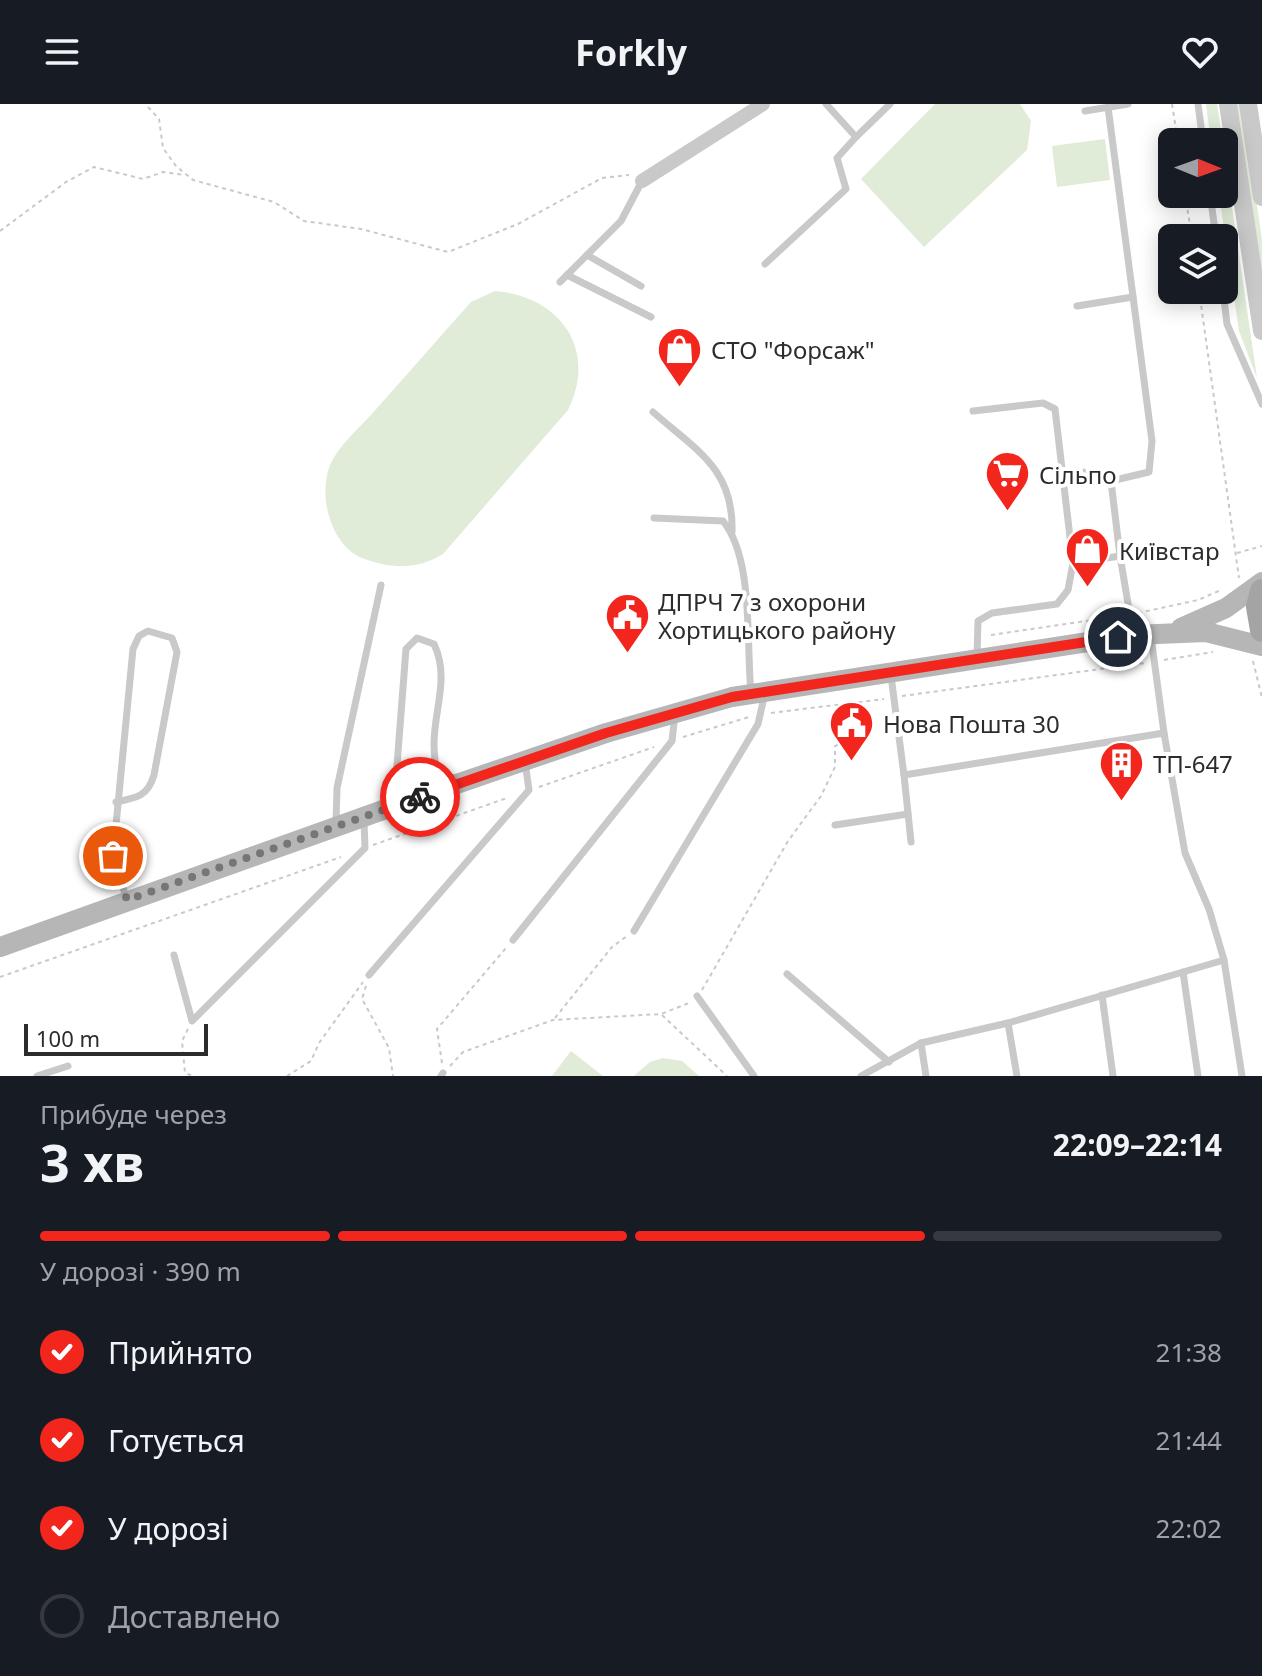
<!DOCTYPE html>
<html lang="uk">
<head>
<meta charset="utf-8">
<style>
	:root { --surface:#171b24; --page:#242831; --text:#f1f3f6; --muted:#9ea1a6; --line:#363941; --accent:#f3261e }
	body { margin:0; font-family:"Noto Sans",sans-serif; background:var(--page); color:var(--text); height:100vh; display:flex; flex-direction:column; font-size:30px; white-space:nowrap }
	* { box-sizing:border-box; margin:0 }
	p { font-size:26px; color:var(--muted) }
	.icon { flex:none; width:44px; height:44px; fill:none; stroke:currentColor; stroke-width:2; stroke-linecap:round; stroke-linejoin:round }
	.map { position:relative; height:972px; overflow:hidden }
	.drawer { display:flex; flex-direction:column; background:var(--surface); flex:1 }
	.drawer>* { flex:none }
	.needle { width:52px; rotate:91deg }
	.buttons { position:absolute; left:1158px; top:24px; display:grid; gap:16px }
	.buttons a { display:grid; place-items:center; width:80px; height:80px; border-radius:12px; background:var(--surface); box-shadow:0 4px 20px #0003; font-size:40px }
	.scale { position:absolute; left:24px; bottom:20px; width:184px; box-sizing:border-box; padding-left:8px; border:4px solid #2c2c2c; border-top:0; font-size:22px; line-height:28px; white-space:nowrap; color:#2c2c2c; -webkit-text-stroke:6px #fff; paint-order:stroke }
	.pin { position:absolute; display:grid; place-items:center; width:68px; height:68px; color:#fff; margin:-34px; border:4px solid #fff; border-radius:50%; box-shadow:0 2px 8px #0007 }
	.courier { position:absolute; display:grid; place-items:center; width:80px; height:80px; margin:-40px; border:6px solid #f3261e; border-radius:50%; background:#fff; color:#222; box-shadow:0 2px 10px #0007 }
	.overview em { font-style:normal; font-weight:700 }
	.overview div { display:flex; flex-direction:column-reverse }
	.overview { display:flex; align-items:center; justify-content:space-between; height:136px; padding:0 40px }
	h1 { font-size:52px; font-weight:700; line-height:60px }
	.bar { display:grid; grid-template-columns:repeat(4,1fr); gap:12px 8px; align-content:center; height:96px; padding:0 40px }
	.bar i { height:10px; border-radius:6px; background:var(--line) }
	.bar .current { background:var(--accent) }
	.bar p { grid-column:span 4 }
	ol { padding:0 40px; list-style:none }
	li { display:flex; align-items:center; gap:24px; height:88px }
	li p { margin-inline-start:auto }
	li .icon { padding:8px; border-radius:50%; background:var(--accent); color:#fff; stroke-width:4 }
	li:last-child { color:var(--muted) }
	li i { width:44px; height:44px; border:4px solid var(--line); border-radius:50% }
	header { display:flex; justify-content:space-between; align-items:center; height:104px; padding:0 40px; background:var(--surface); font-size:36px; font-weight:700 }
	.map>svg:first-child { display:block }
	.green { fill:#e0ebd8 }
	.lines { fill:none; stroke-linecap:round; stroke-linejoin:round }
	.path { stroke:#c9c9c9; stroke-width:2; stroke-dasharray:4 4; stroke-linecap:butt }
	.service { stroke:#c9c9c9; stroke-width:7 }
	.minor { stroke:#c9c9c9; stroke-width:14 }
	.tertiary { stroke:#c9c9c9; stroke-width:18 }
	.secondary { stroke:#b6b6b6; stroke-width:20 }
	.primary { stroke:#a4a4a4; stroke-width:24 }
	.done { stroke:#767676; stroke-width:8; stroke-dasharray:0 14.4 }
	.route { stroke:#f3261e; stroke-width:10 }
	.labels { text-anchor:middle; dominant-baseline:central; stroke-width:8; stroke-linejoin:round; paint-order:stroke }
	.poi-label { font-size:24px; fill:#2c2c2c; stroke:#fff; text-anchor:start }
</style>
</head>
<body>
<header><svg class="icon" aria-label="menu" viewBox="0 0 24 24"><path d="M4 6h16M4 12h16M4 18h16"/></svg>Forkly<svg class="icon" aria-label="heart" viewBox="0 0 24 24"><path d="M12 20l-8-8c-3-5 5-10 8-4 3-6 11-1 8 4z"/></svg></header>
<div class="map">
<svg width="1262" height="972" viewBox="0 0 1262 972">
	<rect width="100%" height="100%" fill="#fff"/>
	<!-- green -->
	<g class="green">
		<path d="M935,0H1020L1031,17L1027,46L924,143L861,75Z"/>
		<path d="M1206,0H1217L1223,38H1211Z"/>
		<path d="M1237,0H1242L1245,18L1262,136V169Z"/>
		<path d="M1105,35L1110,76L1057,83L1052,42Z"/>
		<path d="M1224,48L1257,274L1239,227L1219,90H1224Z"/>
		<path d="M495,187C560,192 598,245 568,306L443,450C417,466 391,465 362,454C330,441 317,389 331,359C339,342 357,326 370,312C404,274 437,236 471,198Z"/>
		<path d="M571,947L603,972H552Z"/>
		<path d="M663,954L682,957L699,972H634L650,958Z"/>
	</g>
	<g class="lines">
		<!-- path -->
		<g class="path">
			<path d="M1172,0L1178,38"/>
			<path d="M148,3L159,15L163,44L176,62L193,76L274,98L304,117L361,125L448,148L518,120L602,74L629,71"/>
			<path d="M1185,90L1192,134"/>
			<path d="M0,127L66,78L94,63L143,75L163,68L185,71"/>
			<path d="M1199,186L1239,474"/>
			<path d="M1237,449L1262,442"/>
			<path d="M1138,509L1198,496L1221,486"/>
			<path d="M991,531L1120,512"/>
			<path d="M1120,550L1121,563"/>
			<path d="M1164,556L1213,548"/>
			<path d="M1253,557L1262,594"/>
			<path d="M902,592L1145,559"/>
			<path d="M771,609L884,595"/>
			<path d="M683,633L749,613"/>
			<path d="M539,683L654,643"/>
			<path d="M373,741L507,694"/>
			<path d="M0,873L341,753"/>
			<path d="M366,882L362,895L389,944L393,972"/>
			<path d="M702,886L788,737L821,692L835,663V642L863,631L861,600"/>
			<path d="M662,911L727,972"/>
			<path d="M555,914L612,843L627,832"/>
			<path d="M188,925L182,937L185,969L193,972"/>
			<path d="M442,959L437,925L506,844"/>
			<path d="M450,962L463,948L553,916L661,910L689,899"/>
			<path d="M287,972L311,957L319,939L363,878"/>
		</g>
		<!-- service -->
		<g class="service">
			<path d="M826,0L856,33L890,0"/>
			<path d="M1198,0L1203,38"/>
			<path d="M1108,3L1152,337L1149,368L1111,377L1120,452"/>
			<path d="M1085,7L1128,0"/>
			<path d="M1210,90L1216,134"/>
			<path d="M587,151L641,182"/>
			<path d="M765,160L846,85L837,54L856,33"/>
			<path d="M567,171L651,213"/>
			<path d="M560,178L621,117L642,77"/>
			<path d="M1223,186L1227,220L1262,300"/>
			<path d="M1077,202L1133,193"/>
			<path d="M973,307L1043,299L1055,305L1073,459L1068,486L1057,500L992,509L978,517L977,552"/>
			<path d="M653,308C697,347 734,365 732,428"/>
			<path d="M1062,371L1083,368L1111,377"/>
			<path d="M654,414L723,417C754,455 746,539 751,588"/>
			<path d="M1073,459L1120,452L1133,529"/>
			<path d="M1151,533L1164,629"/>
			<path d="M891,572L904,671L1164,629L1185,749L1209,805L1224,856"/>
			<path d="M904,671L911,738"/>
			<path d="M116,698C137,694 148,692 154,671L177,548L172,534L148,527L139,532L133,545L113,752L127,796"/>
			<path d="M394,700L406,545L417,534L434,540C450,574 434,605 434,640C434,654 437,669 438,684"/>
			<path d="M336,718L337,684L381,481"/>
			<path d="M835,721L908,710"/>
			<path d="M634,827L758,620L765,589"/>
			<path d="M513,836L672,637L675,610"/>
			<path d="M174,851L192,917L365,744L364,717"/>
			<path d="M787,870L889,958"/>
			<path d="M369,871L529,686L525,658"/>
			<path d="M1102,891L1113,972"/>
			<path d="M697,892L754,972"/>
			<path d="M1008,919L1017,972"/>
			<path d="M921,939L926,972"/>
			<path d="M37,972L68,962"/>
			<path d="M441,972L443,969"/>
			<path d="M861,972L921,939L1008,919L1183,868"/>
			<path d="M1198,972L1183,868L1224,856L1242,972"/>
		</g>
		<!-- minor -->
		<path class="minor" d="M642,77L763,0"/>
		<!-- tertiary -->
		<g class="tertiary">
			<path d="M1228,0L1262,227"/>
			<path d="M1248,0L1262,93"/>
		</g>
		<!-- secondary -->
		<g class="secondary">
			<path d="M1181,524L1226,504L1262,478"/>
			<path d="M0,843L439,686L606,629L732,593L1133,531L1206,528L1262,542"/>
		</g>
		<!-- primary -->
		<path class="primary" d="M1262,487L1258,503L1262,526"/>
	</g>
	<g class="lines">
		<!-- done -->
		<path class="done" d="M113,752L127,796L420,693"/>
		<!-- route -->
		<path class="route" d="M420,693L606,629L732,593L1118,533"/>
	</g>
	<!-- icons -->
	<defs>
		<symbol id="shop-pin" viewBox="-11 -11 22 30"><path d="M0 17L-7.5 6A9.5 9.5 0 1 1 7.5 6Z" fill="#f3261e" stroke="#fff"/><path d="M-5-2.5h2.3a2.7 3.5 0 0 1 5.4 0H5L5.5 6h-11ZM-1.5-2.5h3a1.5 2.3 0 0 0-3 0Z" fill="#fff"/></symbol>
		<symbol id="supermarket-pin" viewBox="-11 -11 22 30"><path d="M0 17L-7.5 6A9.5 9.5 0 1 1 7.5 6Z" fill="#f3261e" stroke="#fff"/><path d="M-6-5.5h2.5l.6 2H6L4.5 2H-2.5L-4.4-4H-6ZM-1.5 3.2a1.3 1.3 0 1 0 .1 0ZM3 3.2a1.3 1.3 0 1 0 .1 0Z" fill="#fff"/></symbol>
		<symbol id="civic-pin" viewBox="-11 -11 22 30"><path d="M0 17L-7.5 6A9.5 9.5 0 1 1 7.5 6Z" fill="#f3261e" stroke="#fff"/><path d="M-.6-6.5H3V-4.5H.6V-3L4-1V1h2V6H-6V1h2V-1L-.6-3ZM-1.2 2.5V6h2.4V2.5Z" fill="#fff"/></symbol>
		<symbol id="building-pin" viewBox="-11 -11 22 30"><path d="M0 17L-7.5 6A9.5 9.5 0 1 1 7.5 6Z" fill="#f3261e" stroke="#fff"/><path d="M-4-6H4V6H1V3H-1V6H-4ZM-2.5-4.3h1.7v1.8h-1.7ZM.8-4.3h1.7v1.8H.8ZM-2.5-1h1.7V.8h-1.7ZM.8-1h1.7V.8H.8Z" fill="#fff"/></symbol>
	</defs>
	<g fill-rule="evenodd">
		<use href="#shop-pin" x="654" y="220" width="51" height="69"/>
		<use href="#supermarket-pin" x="982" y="344" width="51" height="69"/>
		<use href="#shop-pin" x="1062" y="420" width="51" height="69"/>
		<use href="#civic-pin" x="602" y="486" width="51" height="69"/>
		<use href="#civic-pin" x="826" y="594" width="51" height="69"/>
		<use href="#building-pin" x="1096" y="634" width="51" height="69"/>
	</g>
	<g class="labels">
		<!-- poi labels -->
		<g class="poi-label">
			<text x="711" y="245">СТО "Форсаж"</text>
			<text x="1039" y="370">Сільпо</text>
			<text x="1119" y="446">Київстар</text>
			<text x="658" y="497">ДПРЧ 7 з охорони<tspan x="658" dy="28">Хортицького району</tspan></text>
			<text x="883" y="619">Нова Пошта 30</text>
			<text x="1153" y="659">ТП-647</text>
		</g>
	</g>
</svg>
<div class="buttons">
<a><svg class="needle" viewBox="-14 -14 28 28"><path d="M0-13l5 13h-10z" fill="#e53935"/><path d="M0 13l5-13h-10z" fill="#9ea1a6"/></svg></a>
<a><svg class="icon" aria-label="layers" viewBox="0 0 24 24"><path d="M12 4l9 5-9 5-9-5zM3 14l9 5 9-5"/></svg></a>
</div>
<div class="scale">100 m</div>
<div class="pin" style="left:113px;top:752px;background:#ea580c"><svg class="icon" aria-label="bag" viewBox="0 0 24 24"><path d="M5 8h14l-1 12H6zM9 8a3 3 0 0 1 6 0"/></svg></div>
<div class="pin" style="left:1118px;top:533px;background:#1f2937"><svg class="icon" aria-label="home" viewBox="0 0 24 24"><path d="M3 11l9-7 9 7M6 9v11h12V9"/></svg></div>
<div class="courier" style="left:420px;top:693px"><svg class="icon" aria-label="bike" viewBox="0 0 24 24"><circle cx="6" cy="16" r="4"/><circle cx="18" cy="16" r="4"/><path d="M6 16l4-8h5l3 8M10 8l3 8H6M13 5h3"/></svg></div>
</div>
<section class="drawer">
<div class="overview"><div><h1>3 хв</h1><p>Прибуде через</p></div><em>22:09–22:14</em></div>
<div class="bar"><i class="current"></i><i class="current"></i><i class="current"></i><i></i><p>У дорозі · 390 m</p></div>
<ol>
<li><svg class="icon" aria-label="check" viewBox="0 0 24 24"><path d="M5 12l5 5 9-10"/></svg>Прийнято<p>21:38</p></li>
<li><svg class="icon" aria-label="check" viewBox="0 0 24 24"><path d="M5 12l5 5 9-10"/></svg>Готується<p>21:44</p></li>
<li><svg class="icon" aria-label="check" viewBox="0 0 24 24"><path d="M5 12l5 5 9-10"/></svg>У дорозі<p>22:02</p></li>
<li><i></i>Доставлено</li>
</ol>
</section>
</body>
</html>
